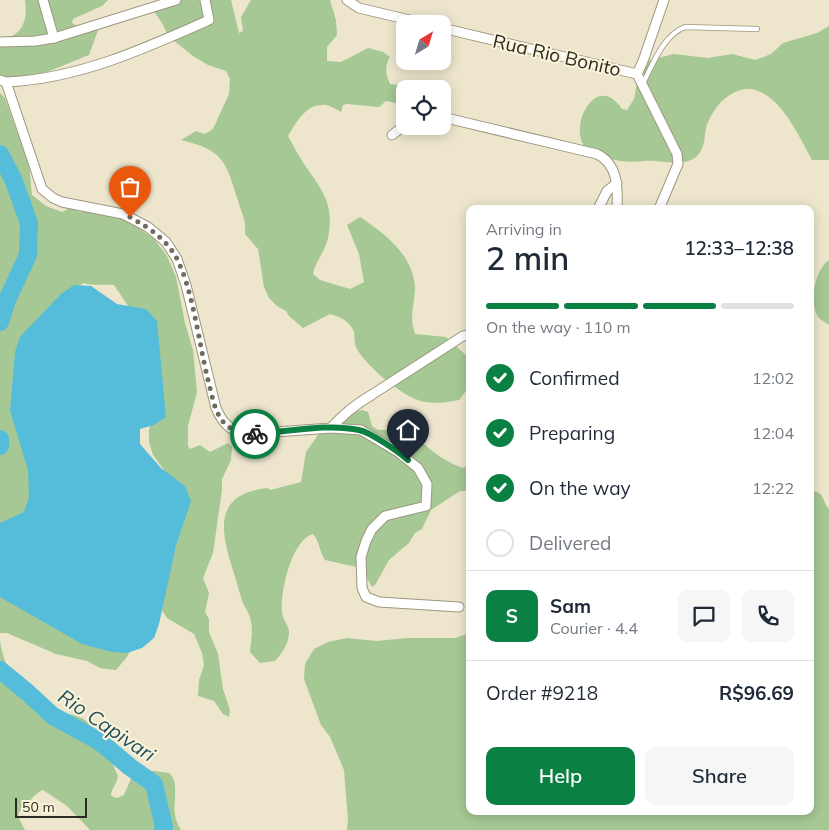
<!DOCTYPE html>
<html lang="en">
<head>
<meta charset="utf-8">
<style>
	:root { --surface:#fff; --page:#f6f6f7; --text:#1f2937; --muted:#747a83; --line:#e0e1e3; --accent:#0b8043 }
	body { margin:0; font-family:Mulish,sans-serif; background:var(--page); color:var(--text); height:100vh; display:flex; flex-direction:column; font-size:19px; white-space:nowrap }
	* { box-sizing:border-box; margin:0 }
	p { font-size:16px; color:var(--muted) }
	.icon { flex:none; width:28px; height:28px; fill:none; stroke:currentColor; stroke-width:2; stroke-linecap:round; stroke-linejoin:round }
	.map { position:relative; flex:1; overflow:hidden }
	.details { position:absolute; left:466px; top:205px; width:348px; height:610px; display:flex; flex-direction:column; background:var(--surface); border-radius:10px; box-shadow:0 2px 12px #0003 }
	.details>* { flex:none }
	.needle { width:32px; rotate:38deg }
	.controls { position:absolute; left:396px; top:15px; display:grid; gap:10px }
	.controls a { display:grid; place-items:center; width:55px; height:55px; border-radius:10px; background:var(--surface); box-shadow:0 2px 12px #0003; font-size:25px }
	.scale { position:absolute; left:15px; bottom:12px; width:72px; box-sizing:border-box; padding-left:5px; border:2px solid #2d2b21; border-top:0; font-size:14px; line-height:18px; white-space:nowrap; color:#2d2b21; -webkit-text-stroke:4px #faf4da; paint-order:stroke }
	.pin { position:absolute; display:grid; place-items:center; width:42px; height:42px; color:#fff; margin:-51px -21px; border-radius:50% 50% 50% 0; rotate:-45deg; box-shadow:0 0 5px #0007 }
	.pin .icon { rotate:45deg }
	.courier { position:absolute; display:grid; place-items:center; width:50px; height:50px; margin:-25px; border:4px solid #0b8043; border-radius:50%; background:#fff; color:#222; box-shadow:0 1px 6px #0007 }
	.head em { font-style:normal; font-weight:600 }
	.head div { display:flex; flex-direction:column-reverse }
	.head { display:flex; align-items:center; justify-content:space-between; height:85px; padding:0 20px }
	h1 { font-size:32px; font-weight:600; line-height:38px }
	.bar { display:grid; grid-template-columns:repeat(4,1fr); gap:8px 5px; align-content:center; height:60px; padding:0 20px }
	.bar i { height:6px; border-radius:4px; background:var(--line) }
	.bar .on { background:var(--accent) }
	.bar p { grid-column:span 4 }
	.line { display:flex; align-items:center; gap:12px; padding:0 20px; border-top:1px solid var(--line) }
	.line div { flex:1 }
	.round { display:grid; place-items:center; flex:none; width:52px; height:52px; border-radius:10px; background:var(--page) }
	ol { padding:0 20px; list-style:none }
	li { display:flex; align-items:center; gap:15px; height:55px }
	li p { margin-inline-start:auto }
	li .icon { padding:5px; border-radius:50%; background:var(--accent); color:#fff; stroke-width:4 }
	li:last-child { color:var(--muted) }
	li i { width:28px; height:28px; border:2px solid var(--line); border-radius:50% }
	.action { display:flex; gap:10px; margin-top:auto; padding:10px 20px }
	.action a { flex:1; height:58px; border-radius:10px; background:var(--accent); color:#fff; font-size:20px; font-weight:600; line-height:58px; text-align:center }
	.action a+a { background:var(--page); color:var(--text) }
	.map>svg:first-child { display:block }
	.green { fill:#a5c894 }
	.water { fill:#55bdd9 }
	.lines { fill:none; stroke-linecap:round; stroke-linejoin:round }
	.river { stroke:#55bdd9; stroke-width:18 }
	.lane-casing { stroke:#9d977f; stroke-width:6 }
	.street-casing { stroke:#9d977f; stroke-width:11 }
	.lane { stroke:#fff; stroke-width:4.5 }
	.street { stroke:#fff; stroke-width:9 }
	.done { stroke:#706c5d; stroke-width:5; stroke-dasharray:0 9 }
	.route { stroke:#0b8043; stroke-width:6 }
	.labels { text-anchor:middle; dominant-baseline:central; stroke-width:4; stroke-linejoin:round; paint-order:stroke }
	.street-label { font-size:19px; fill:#2d2b21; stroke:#faf4da }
	.water-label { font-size:20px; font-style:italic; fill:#23505c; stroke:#faf4da }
</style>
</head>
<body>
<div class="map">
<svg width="829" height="830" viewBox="0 0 829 830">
	<rect width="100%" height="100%" fill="#ede6cd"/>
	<!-- green -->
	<g class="green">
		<path d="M25,0H108L102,6L73,19L72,23C80,29 92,26 101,22L89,55L47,72L4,79L0,81V37C3,37 9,37 12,36C26,29 27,13 25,0Z"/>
		<path d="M167,0H231L239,33L243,31L241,17L251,0H330L336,20L337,35L327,47V61L341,62L368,48L383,52L390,57C384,66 386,75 390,84L407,86L410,88L405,89V102L400,104L386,101L379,107L347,104L343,105L341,112C335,109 328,104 322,105C305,105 296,123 288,136C293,145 298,155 304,164C322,190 335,204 328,238C325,252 315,262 313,274L320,280L350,289L364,282L359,254L347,225L360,217C385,234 413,254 415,288C415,298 412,308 412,319C412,324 414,329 415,334L446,337L469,358V387L459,400C444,403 427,405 413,398C397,391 363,363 356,347C354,342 355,336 354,332C350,321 340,317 330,314L303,328L289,316L286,311L277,306L269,298L264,287L258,249L245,234C246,218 242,215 238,201C226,162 224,150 181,140L196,131L205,134L213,129L229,94L230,79L226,71L208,65L193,56L169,37L162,23L153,10Z"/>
		<path d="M829,26V160H812C798,135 772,75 735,92C722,98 714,109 708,122C703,134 707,147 696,157C681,168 661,159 644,161C626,163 613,161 597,154C592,152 587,150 584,146C569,124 597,71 622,109L627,110L634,99L639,71L650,60L674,54L708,58L732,54L755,60L771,54L783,43L817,33Z"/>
		<path d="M0,93L5,98L17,132L25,145L29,163L32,195L46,206L62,212L70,208L80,212L96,211L116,216L133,224L154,239L167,256L176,277L185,323L193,350L197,392L188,426V446L190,449L200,445L210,452L228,443L232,447L231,460L222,479V490L213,553L203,578L209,593L205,612L209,619V632L218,654L223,689L230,710L229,717L223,714L214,701L198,696L199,680L204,665L202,653L194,634L167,618L162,610L165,583L182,527L180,492L153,455L149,442V430L161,387L143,318L128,306L114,285C104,284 92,286 84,283L58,297L51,309L45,502L0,528Z"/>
		<path d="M829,260V325C826,323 821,320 819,318C808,304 815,269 829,260Z"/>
		<path d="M362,410L368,412L372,426L378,430L410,429C424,446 442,461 463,468L470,464V491H460L431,510L422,529L415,533L409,543L389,560L375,585L372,587L361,568L325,560C319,551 320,542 313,534C291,540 280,593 282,613C283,620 290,627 289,634C288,645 282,653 275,661L260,663L250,652C251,642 253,631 251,621C250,615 246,609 243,603C239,592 236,579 232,567C219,525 216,494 268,488L270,490L301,482L306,452L320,432L342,423L354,412Z"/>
		<path d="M810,491C825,491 821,499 829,509V830H347L348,819L344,770L330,737L321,725L304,679L305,664L314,649L328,642L347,638L377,641L407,638H455L470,633V811H810Z"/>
		<path d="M0,591L134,644L127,657L116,670L100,668L87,661L56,654L7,633H0Z"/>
		<path d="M0,640C3,667 21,699 48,709C59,713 75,713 85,720C102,733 109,757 118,776C117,784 111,789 111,796L117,798L124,795L133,774L139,769L169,773C181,783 171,805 176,819C177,823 179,827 181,830H90L67,806L43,790C33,794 28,805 19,812L18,817L25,830H0Z"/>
	</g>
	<!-- water -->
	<path class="water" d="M74,285L91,286L117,304L146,309L157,321L166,417L154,425L140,429V444L161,468L185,486L191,501L176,546L159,624L154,638L142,648L127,653L112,652L82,644L0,597V523L24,512L29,498L28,470L10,411L15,352L20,337L61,294Z"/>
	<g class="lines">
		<!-- river -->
		<g class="river">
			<path d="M0,154L13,179L29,223L28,255L7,300L0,322"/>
			<path d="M0,439V446"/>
			<path d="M0,670L27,692L53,716L99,741L130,767L154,784L164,827L163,830"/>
		</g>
		<defs>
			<path id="lane" d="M642,85C653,65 662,36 685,27L757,29"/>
			<g id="street">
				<path d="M43,0L54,38"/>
				<path d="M347,0L359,8L426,24"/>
				<path d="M442,28L637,74L677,154L678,164L659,209"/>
				<path d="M0,42L35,41L54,38L176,0"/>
				<path d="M637,74L643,61L664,0"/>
				<path d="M0,80L6,82C78,79 144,49 209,20L205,0"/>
				<path d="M6,82L42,189L53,198L62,202L123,214L148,227L166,242L177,259L186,285L216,408C223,424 229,430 247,434L331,428L361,430L398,452L418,468L427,484L426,506L385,516L372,529L366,541L361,557L362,588L366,597L379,602L459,607"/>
				<path d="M442,117L597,154C618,164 618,188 617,209"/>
				<path d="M392,135L405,125"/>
				<path d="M598,209L607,191L617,183"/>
				<path d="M331,428C344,413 356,404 373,394L463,336L470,335"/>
			</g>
		</defs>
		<!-- lane casing -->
		<use href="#lane" class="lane-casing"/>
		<!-- street casing -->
		<use href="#street" class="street-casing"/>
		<!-- lane -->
		<use href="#lane" class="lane"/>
		<!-- street -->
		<use href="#street" class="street"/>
	</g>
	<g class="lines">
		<!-- done -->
		<path class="done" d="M130,217C149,228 165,238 176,257C193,289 199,344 208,380C212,395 214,411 224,423C233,432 243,434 255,434"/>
		<!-- route -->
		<path class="route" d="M255,434C287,432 328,423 359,430C370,432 399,452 408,460"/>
	</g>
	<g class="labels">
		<!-- street labels -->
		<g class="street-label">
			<text transform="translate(557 55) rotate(13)">Rua Rio Bonito</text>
		</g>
		<!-- water labels -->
		<g class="water-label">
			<text transform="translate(107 725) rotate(34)">Rio Capivari</text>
		</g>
	</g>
</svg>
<div class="controls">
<a><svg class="needle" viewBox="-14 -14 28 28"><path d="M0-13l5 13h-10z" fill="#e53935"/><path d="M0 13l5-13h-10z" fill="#747a83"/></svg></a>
<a><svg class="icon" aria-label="locate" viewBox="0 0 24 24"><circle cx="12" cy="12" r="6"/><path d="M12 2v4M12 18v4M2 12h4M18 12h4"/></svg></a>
</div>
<div class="scale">50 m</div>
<div class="pin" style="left:130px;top:217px;background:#ea580c"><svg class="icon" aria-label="bag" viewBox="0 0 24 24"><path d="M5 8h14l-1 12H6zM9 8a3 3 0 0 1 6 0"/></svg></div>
<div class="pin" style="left:408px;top:460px;background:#1f2937"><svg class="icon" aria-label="home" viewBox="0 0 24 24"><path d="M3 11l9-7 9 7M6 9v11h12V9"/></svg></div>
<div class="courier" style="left:255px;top:434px"><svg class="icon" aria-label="bike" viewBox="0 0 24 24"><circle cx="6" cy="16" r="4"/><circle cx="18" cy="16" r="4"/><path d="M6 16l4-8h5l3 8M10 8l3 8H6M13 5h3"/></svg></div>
<section class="details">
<div class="head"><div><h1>2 min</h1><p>Arriving in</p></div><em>12:33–12:38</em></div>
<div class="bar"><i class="on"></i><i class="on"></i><i class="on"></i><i></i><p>On the way · 110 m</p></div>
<ol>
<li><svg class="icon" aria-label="check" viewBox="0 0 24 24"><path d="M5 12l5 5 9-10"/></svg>Confirmed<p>12:02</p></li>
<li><svg class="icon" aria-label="check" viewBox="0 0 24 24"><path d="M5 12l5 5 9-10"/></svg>Preparing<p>12:04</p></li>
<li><svg class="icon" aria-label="check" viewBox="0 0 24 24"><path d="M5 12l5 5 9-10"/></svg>On the way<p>12:22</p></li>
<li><i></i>Delivered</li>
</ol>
<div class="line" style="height:90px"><b class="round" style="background:var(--accent);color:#fff">S</b><div><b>Sam</b><p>Courier · 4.4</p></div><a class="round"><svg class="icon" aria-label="chat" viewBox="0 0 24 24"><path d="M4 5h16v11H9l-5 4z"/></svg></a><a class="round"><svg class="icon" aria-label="phone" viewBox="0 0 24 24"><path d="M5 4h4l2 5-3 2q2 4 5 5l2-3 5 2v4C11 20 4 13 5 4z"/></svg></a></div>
<div class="line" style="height:65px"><div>Order #9218</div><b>R$96.69</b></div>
<div class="action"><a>Help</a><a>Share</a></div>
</section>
</div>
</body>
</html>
